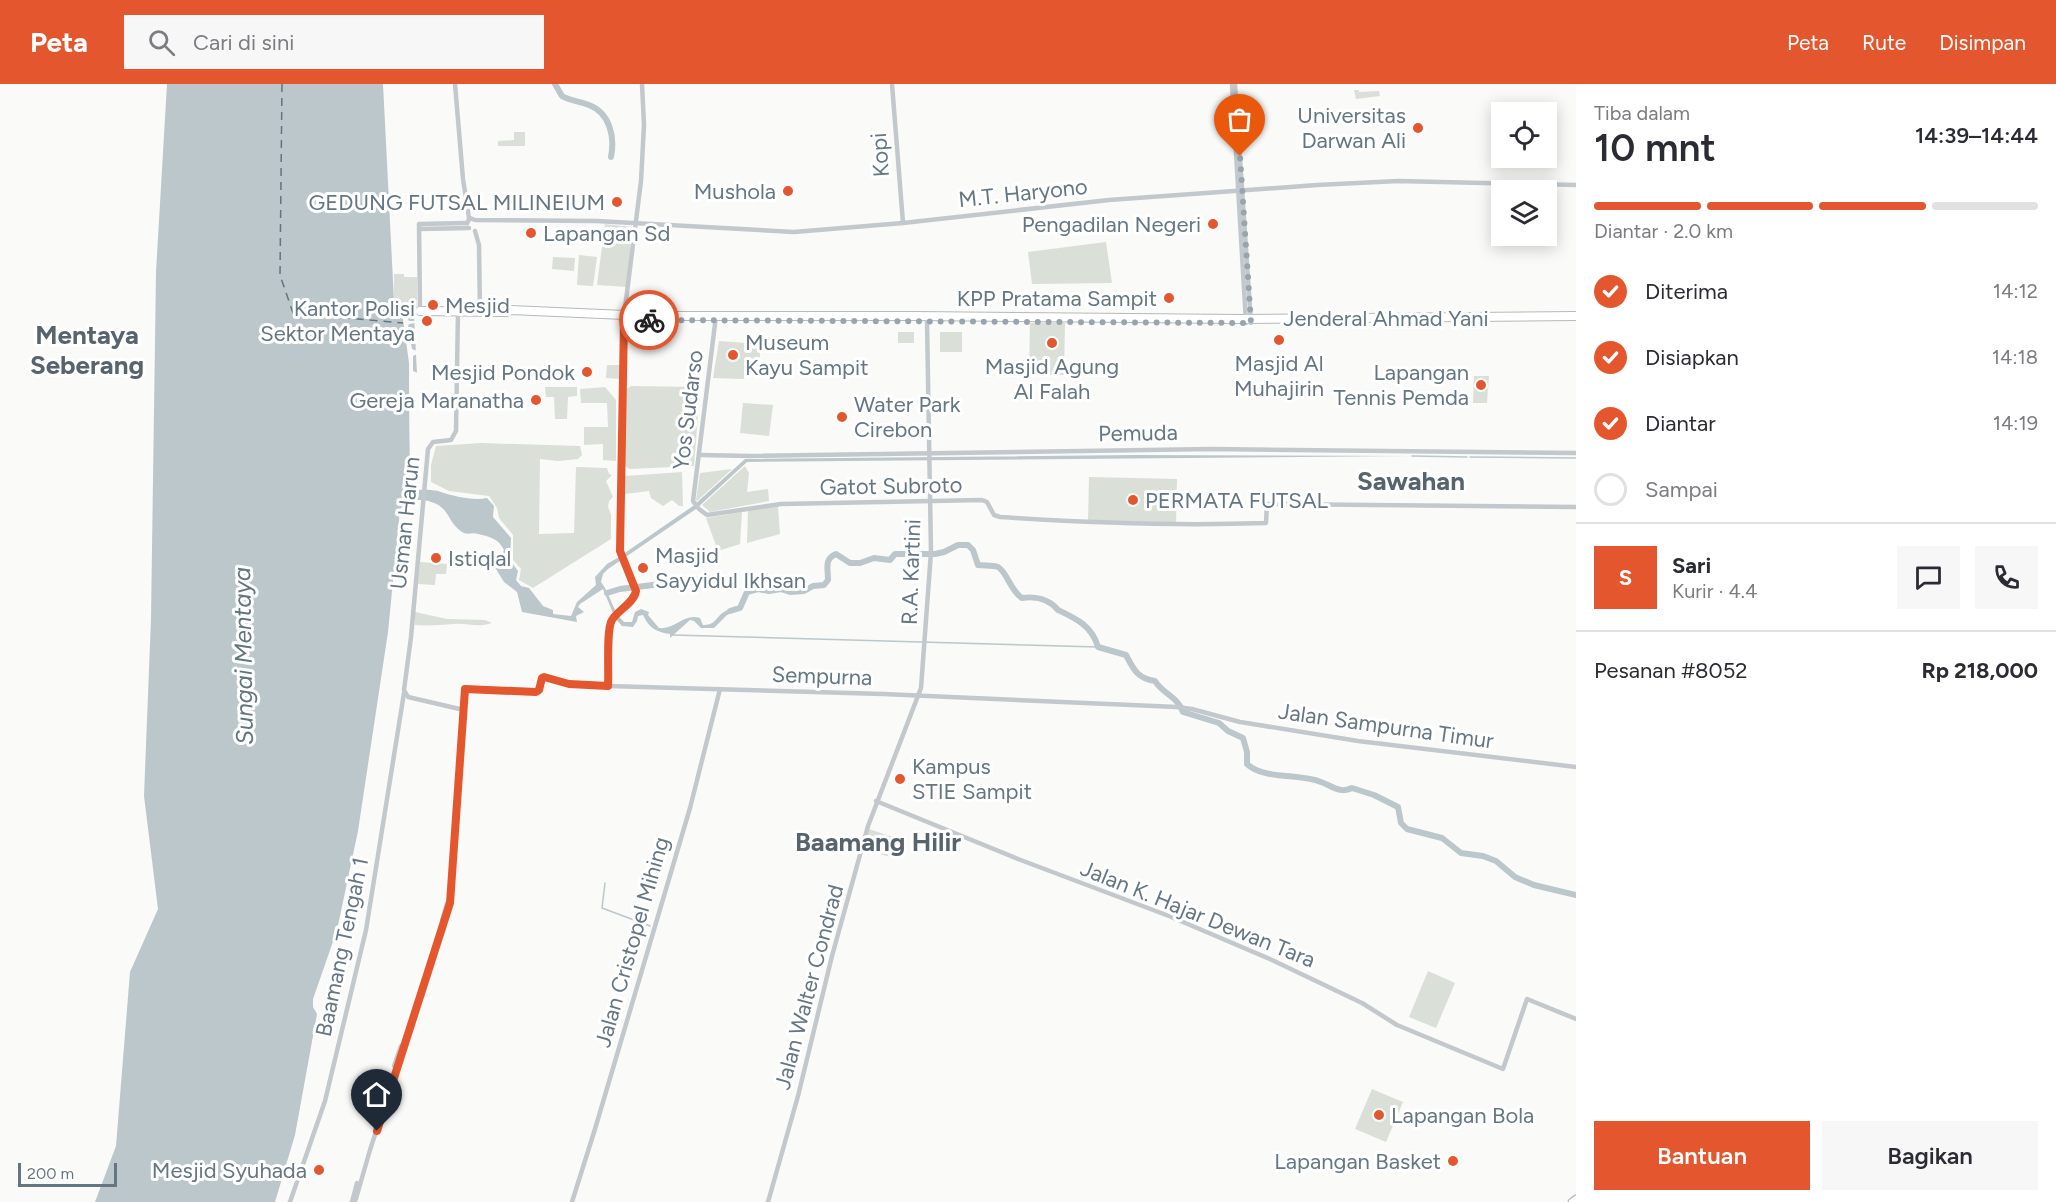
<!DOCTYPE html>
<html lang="id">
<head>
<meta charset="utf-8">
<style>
	:root { --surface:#fff; --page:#f7f7f7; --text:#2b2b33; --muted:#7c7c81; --line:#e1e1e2; --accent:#e4572e }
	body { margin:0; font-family:Figtree,sans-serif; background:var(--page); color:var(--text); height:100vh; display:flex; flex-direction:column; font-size:22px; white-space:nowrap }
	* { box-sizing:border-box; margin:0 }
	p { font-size:20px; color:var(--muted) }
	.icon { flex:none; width:33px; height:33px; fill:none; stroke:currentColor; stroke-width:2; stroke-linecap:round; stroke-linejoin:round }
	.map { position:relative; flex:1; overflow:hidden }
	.sheet { display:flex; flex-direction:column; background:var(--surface); width:480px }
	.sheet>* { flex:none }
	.buttons { position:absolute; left:1491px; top:18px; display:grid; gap:12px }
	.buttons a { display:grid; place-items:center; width:66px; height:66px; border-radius:0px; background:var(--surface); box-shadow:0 3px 15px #0003; font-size:30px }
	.scale { position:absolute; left:18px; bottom:15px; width:99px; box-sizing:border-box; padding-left:6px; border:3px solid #657683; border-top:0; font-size:16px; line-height:21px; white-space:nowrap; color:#657683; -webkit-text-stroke:4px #fff; paint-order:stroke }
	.pin { position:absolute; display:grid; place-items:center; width:51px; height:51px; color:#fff; margin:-62px -26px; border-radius:50% 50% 50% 0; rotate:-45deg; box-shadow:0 0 6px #0007 }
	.pin .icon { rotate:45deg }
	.courier { position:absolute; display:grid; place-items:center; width:60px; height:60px; margin:-30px; border:4px solid #e4572e; border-radius:50%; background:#fff; color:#222; box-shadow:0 2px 8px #0007 }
	.head em { font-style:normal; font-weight:600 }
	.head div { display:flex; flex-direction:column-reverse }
	.head { display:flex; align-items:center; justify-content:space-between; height:102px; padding:0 18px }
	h1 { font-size:39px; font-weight:600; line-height:45px }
	.bar { display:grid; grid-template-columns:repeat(4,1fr); gap:9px 6px; align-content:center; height:72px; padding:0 18px }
	.bar i { height:8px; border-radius:4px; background:var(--line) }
	.bar .on { background:var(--accent) }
	.bar p { grid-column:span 4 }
	.line { display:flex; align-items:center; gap:15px; padding:0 18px; border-top:2px solid var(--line) }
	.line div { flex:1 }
	.round { display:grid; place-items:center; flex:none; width:63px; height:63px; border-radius:0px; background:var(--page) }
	ol { padding:0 18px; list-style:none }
	li { display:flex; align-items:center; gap:18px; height:66px }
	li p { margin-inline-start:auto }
	li .icon { padding:6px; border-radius:50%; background:var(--accent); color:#fff; stroke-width:4 }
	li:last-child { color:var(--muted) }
	li i { width:33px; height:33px; border:3px solid var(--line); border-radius:50% }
	.button { display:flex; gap:12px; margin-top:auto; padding:12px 18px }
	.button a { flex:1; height:69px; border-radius:0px; background:var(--accent); color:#fff; font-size:24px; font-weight:600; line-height:69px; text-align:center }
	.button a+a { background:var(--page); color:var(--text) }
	header { display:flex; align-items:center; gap:36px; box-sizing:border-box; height:84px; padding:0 30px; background:var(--accent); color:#fff }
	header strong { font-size:28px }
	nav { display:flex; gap:33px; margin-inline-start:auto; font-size:21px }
	.search { width:420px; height:54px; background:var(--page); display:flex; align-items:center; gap:15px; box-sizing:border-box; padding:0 21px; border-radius:0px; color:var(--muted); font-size:22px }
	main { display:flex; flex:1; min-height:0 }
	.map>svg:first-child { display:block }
	.green { fill:#dadfd7 }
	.water { fill:#bbc7cb }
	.pier { fill:#fafaf8 }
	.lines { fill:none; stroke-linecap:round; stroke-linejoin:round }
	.stream { stroke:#bbc7cb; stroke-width:1.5 }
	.river { stroke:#bbc7cb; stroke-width:6 }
	.ferry { stroke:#60757c; stroke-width:1.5; stroke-dasharray:8 6; stroke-linecap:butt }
	.major-casing { stroke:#b5babe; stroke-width:9 }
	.highway-casing { stroke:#b4b9bd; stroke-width:10 }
	.minor { stroke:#c3c8cc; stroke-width:4.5 }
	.major { stroke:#fff; stroke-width:6 }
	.highway { stroke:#fff; stroke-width:8 }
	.done { stroke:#99a4ac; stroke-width:6; stroke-dasharray:0 10.8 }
	.route { stroke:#e4572e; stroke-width:8 }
	.poi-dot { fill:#e4572e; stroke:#fff; stroke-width:2 }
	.labels { text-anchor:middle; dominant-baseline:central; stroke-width:6; stroke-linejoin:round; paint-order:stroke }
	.poi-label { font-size:22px; fill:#657683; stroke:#fff; text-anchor:end }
	.street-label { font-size:22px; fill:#657683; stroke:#fff }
	.water-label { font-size:24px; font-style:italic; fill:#60757c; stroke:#fff }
	.quarter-label { font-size:26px; font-weight:bold; fill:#57646e; stroke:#fff }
</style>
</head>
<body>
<header>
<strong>Peta</strong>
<div class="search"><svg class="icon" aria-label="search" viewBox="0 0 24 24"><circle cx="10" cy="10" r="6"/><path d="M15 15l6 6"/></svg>Cari di sini</div>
<nav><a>Peta</a><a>Rute</a><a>Disimpan</a></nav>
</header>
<main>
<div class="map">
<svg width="1576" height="1118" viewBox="0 0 1576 1118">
	<rect width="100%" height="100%" fill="#fafaf8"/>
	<!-- green -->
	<g class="green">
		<path d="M1354,6H1359V8L1379,7L1380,12L1356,15Z"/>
		<path d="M514,48H525V62H498V57L514,56Z"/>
		<path d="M605,140L632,143L627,203L597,201Z"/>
		<path d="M1106,158L1112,199L1032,200L1028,168Z"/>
		<path d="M579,171L597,173L593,202L577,201Z"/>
		<path d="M553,173L575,174L574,187L552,185Z"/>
		<path d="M394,190H404V193H417V228H402L397,226L396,218L394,217Z"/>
		<path d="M1030,239H1065L1064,291H1029Z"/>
		<rect x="898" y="248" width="16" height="11"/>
		<rect x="940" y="248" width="22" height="20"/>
		<path d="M719,257L760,260V275L746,276L744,295L713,294Z"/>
		<path d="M607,281H621V295L606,294Z"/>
		<path d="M1474,292H1489L1487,319H1473Z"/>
		<path d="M631,302L695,303L700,306L694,382L630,385L624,382L625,306Z"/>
		<path d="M545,303H577V312L568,313L567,335H555L554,313H546Z"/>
		<path d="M605,303L616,316V377L603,376V360L584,361V343H608L607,319H581L580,305Z"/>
		<path d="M743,319L773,321L769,352L740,349Z"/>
		<path d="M481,359L580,362L582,371L578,375L558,377L540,375L539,450L574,449L576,383L607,384L609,390L612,391L606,397L613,413L609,417L608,423L611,431V455L533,504L519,496L521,485L513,476V451L499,434L497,424L489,412L449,407L431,398V381L436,362Z"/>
		<path d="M745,382L749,389L747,408L768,405L769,417L710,428L702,421Z"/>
		<path d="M732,385L697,417L696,416L700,389Z"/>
		<path d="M682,388L683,422H679L672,416L663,422L651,414L649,407L625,410V392Z"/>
		<path d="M1089,393L1177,395L1176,440L1088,437Z"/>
		<path d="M778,422L780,450L747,459L748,426Z"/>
		<path d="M742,428L740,460L718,467L706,434Z"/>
		<path d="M420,478L447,480L446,490H436L435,501L418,500Z"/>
		<path d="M415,528L447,535L485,536L492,539C477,544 468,539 454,540C440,541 429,542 415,541Z"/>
		<path d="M869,745L896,754L890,773L863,765Z"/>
		<path d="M1428,887L1455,899L1436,944L1409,933Z"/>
		<path d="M1372,1005L1403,1018L1386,1058L1355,1045Z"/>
	</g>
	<!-- water -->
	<path class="water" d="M167,0H383L394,217H396V223L399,227L406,228L407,230H414L417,290L409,293L410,386L407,405C417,407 431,404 441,408C453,412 473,417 487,414L494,422L493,433L511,454L510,476L518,487L516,496L521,502L529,504L543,522L553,526V530L571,532L577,518L596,501L595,493L607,480L619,473L693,422L745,375L1135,371L1412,372L747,378L696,425L608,485L603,490L601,498C611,511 612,527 624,538H632L635,528L641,525L649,528L648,531L659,544C676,546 683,529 700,534L703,541C714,541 714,537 721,530C724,527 731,525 735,522L736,527L727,531L714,544H701L694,537L690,536L670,554V550C656,548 649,544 643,531L638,532L637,537L633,543L622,542L615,534L603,505L580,520L578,523L584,528L576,532L577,538L522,528L517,508L504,498L496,485L504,466C498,454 490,453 478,450C473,448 468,451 464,449C454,444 451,435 445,427C437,416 418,414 405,417L400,426L388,548L358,747L337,846L313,915V923L317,930L295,1051L275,1118H95L116,1062L130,888L158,825L144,712L151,535L156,188Z"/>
	<!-- pier -->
	<path class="pier" d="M402,228H405L409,237H415L416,239L409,240L408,243L409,252L416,254V257L411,259L412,265L417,267V270L413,272V287L420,290L418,292L412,294L413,386H410L409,279Z"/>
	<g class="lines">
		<!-- stream -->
		<g class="stream">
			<path d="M1412,372L1467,373"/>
			<path d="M1470,373L1576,374"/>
			<path d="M673,551L1098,563"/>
			<path d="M605,799L602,824L650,842"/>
		</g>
		<!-- river -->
		<g class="river">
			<path d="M555,0L562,12C570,17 580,17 589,21C610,29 615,53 611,73"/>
			<path d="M607,509L620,505L711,494"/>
			<path d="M730,527L740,524L747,508L758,505L769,507L781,505L790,508L804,507L813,502L824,501L828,496C828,484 824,475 836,470L850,479H860L874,474L890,476L895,470H935L944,468L958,461H968L973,466L978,481C985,482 992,481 998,483C1007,488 1010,506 1022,514C1035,512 1049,515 1058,526C1077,535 1092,542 1098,563L1126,571C1134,586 1137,594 1155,597C1163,610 1178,613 1183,628L1219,639L1228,647L1243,654L1247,668V680C1264,696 1299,689 1321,698C1332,702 1340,710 1352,704L1374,711L1398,723L1401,739L1407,745L1442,754L1461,769L1483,772L1496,777L1515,793L1534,801L1576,811"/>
		</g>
		<!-- ferry -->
		<path class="ferry" d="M282,0L280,191L293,229L403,239"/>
		<defs>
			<path id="major" d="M1572,1118L1576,1115"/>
			<path id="highway" d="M420,227L506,228L511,226L647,232H916L1241,235L1576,232"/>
		</defs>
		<!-- major casing -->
		<use href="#major" class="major-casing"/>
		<!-- highway casing -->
		<use href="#highway" class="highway-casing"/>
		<!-- minor -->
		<g class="minor">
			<path d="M455,0L463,95L469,134"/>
			<path d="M892,0L903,139"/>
			<path d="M1232,0L1246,239"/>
			<path d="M1235,0L1251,239"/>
			<path d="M467,139L470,134L475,136L597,137L794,148L903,139L1109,116L1317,101L1398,97L1576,101"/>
			<path d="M419,145L469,144"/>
			<path d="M475,147L479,161L480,228"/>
			<path d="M420,227L419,140L467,139"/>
			<path d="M458,227L456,347L451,356L433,358L428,365L411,553L404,606L408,613L464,626"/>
			<path d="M624,232L641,97L644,41L642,0"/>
			<path d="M716,232L693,417L699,425L707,431L781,420L982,416L987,418L994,431L1000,433C1089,439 1177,442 1266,439L1267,420L1576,423"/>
			<path d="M700,371L750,372L1212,365L1576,369"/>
			<path d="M608,602C608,588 606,545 612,536C618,526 634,519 636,507L620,467L624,236"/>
			<path d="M876,717L1018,775L1169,832L1272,876L1362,919L1397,941L1503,985L1527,915L1576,935"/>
			<path d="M442,837L447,819"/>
			<path d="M394,982L401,962"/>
			<path d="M290,1118L325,1017L366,846L404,609"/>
			<path d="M352,1118L357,1099"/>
			<path d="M355,1118L370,1066L450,822L466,604L536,608L539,606L542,594L544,593L573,601L883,610L1177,623L1192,625L1240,638L1358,657L1576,683"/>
			<path d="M572,1118L595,1045L690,724L720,605"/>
			<path d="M768,1118L798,1012L832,872L868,742L921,604L931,468L927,237"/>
		</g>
		<!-- major -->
		<use href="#major" class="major"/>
		<!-- highway -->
		<use href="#highway" class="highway"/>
	</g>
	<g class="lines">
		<!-- done -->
		<path class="done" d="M649,236L1251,239L1240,72"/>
		<!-- route -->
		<path class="route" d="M377,1047L450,819L465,605L536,608L539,606L542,594L544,593L569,600L608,602C609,588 606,545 612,536C618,526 634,519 636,507L620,467L624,236H649"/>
	</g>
	<!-- markers -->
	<g class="poi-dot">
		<circle cx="1418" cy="44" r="6"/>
		<circle cx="788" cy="107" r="6"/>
		<circle cx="617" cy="118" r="6"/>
		<circle cx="1213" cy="140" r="6"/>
		<circle cx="531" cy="149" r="6"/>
		<circle cx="1169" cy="214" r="6"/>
		<circle cx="433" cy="221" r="6"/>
		<circle cx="427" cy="237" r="6"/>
		<circle cx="1279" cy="256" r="6"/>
		<circle cx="1052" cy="259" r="6"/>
		<circle cx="733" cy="271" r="6"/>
		<circle cx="587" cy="288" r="6"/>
		<circle cx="1481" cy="301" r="6"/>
		<circle cx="536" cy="316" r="6"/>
		<circle cx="842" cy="333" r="6"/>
		<circle cx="1133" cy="416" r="6"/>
		<circle cx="436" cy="474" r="6"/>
		<circle cx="643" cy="484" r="6"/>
		<circle cx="900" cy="695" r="6"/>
		<circle cx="1379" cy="1031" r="6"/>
		<circle cx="1453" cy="1077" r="6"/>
		<circle cx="319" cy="1086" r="6"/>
	</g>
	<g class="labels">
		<!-- poi labels -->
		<g class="poi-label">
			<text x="1406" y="31">Universitas<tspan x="1406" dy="25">Darwan Ali</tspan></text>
			<text x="776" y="107">Mushola</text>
			<text x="605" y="118">GEDUNG FUTSAL MILINEIUM</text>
			<text x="1201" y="140">Pengadilan Negeri</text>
			<text x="543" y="149" text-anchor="start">Lapangan Sd</text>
			<text x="1157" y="214">KPP Pratama Sampit</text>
			<text x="445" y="221" text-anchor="start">Mesjid</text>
			<text x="415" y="224">Kantor Polisi<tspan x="415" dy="25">Sektor Mentaya</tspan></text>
			<text x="745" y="258" text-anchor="start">Museum<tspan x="745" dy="25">Kayu Sampit</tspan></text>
			<text x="1279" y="279" text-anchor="middle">Masjid Al<tspan x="1279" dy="25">Muhajirin</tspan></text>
			<text x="1052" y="282" text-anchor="middle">Masjid Agung<tspan x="1052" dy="25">Al Falah</tspan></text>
			<text x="575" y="288">Mesjid Pondok</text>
			<text x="1469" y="288">Lapangan<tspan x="1469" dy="25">Tennis Pemda</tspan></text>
			<text x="524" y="316">Gereja Maranatha</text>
			<text x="854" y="320" text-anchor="start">Water Park<tspan x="854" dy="25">Cirebon</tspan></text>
			<text x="1145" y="416" text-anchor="start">PERMATA FUTSAL</text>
			<text x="655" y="471" text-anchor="start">Masjid<tspan x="655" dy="25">Sayyidul Ikhsan</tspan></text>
			<text x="448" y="474" text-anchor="start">Istiqlal</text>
			<text x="912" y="682" text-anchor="start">Kampus<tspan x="912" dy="25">STIE Sampit</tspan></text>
			<text x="1391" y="1031" text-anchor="start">Lapangan Bola</text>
			<text x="1441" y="1077">Lapangan Basket</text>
			<text x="307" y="1086">Mesjid Syuhada</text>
		</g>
		<!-- street labels -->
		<g class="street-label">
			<text transform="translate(880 71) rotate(-94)">Kopi</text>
			<text transform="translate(1023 109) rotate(-6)">M.T. Haryono</text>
			<text x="1386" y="234">Jenderal Ahmad Yani</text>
			<text transform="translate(688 326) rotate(-83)">Yos Sudarso</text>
			<text transform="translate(1138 349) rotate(-1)">Pemuda</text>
			<text transform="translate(891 402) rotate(-1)">Gatot Subroto</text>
			<text transform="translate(405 439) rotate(-84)">Usman Harun</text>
			<text transform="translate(911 488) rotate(-88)">R.A. Kartini</text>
			<text transform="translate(822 592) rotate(2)">Sempurna</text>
			<text transform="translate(1386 642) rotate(8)">Jalan Sampurna Timur</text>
			<text transform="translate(1198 830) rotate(22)">Jalan K. Hajar Dewan Tara</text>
			<text transform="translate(632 858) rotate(-74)">Jalan Cristopel Mihing</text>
			<text transform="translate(342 863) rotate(-78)">Baamang Tengah 1</text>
			<text transform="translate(809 903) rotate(-75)">Jalan Walter Condrad</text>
		</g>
		<!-- water labels -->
		<g class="water-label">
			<text transform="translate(243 572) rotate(-91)">Sungai Mentaya</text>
		</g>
		<!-- quarter labels -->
		<g class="quarter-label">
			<text x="87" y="251">Mentaya<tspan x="87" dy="30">Seberang</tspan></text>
			<text x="1411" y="397">Sawahan</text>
			<text x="878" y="758">Baamang Hilir</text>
		</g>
	</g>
</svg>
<div class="buttons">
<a><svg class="icon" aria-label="locate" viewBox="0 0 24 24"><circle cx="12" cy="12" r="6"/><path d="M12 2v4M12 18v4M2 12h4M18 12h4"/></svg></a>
<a><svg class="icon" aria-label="layers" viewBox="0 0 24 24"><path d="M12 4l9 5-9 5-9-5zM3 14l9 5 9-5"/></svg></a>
</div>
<div class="scale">200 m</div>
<div class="pin" style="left:1240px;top:72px;background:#ea580c"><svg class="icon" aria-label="bag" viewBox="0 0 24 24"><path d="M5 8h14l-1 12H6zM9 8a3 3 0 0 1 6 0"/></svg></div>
<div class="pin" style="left:377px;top:1047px;background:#1f2937"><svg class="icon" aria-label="home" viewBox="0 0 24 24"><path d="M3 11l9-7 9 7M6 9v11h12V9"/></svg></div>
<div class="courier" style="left:649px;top:236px"><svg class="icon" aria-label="bike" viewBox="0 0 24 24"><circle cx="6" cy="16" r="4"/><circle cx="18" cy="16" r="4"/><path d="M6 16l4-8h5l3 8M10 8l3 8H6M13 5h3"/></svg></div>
</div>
<section class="sheet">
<div class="head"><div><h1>10 mnt</h1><p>Tiba dalam</p></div><em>14:39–14:44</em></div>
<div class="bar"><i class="on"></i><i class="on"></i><i class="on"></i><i></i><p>Diantar · 2.0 km</p></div>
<ol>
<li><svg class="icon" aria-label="check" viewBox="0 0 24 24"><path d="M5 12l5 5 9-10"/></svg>Diterima<p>14:12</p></li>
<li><svg class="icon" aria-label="check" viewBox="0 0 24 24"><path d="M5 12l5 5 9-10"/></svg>Disiapkan<p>14:18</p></li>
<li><svg class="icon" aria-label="check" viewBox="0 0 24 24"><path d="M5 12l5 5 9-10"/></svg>Diantar<p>14:19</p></li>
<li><i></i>Sampai</li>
</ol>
<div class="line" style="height:108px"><b class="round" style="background:var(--accent);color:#fff">S</b><div><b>Sari</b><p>Kurir · 4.4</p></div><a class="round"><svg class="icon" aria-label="chat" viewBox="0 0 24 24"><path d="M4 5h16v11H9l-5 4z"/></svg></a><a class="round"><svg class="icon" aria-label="phone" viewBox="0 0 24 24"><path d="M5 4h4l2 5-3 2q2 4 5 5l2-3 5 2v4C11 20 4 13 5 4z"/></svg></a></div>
<div class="line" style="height:78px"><div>Pesanan #8052</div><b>Rp 218,000</b></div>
<div class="button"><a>Bantuan</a><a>Bagikan</a></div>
</section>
</main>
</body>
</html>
